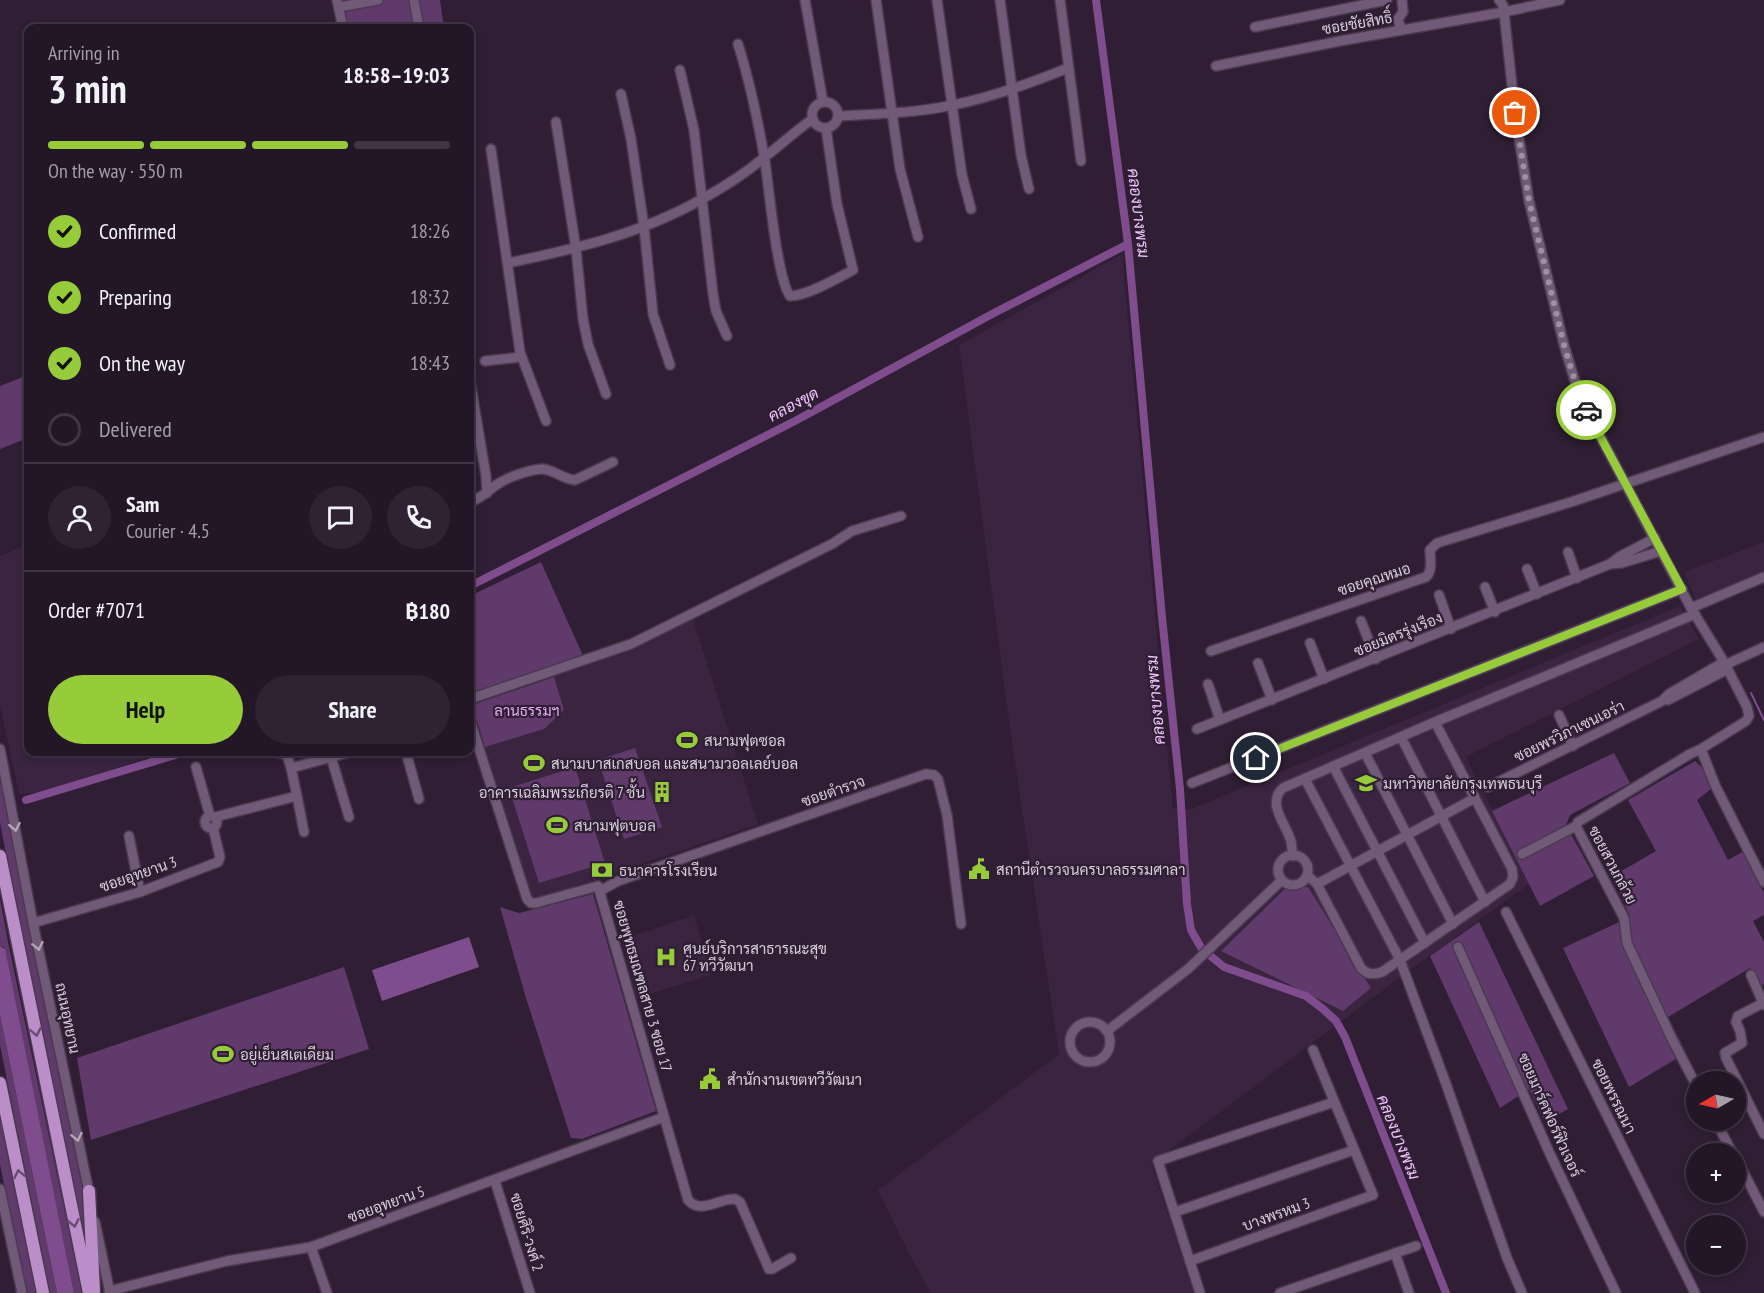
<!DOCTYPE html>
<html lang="en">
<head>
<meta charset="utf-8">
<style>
	:root { --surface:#231627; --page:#2f2333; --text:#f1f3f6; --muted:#a39fa7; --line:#403544; --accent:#96cc39 }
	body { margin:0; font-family:"PT Sans Narrow",Sarabun,sans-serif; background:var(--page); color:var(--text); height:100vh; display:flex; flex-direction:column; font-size:22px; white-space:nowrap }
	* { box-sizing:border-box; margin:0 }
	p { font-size:20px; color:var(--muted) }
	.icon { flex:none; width:33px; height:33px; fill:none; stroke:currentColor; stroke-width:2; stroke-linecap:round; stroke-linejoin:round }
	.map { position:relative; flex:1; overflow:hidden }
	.drawer { position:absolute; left:24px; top:24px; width:450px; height:732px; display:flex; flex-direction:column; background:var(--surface); border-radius:12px; box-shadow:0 3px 9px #0003,0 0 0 2px var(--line) }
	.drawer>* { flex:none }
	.needle { width:39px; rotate:261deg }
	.tools { position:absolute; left:1686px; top:1071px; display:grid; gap:12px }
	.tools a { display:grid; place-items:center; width:60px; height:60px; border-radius:50%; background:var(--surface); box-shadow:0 3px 9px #0003,0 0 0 2px var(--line); font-size:30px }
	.pin { position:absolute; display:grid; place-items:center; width:51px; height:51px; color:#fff; margin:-26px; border:3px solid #fff; border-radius:50%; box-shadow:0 2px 6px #0007 }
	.courier { position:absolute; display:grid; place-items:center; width:60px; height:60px; margin:-30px; border:4px solid #96cc39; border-radius:50%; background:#fff; color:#222; box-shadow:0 2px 8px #0007 }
	.head em { font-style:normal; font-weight:800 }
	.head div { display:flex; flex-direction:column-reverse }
	.head { display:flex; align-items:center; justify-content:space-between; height:102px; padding:0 24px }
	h1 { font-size:39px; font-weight:800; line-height:45px }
	.bar { display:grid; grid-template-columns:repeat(4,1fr); gap:9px 6px; align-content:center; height:72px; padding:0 24px }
	.bar i { height:8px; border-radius:4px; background:var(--line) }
	.bar .current { background:var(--accent) }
	.bar p { grid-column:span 4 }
	.line { display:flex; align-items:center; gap:15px; padding:0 24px; border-top:2px solid var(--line) }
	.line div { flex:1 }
	.round { display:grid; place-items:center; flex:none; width:63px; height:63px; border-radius:32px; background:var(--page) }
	ol { padding:0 24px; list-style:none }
	li { display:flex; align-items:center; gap:18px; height:66px }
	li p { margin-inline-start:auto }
	li .icon { padding:6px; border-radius:50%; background:var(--accent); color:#111; stroke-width:4 }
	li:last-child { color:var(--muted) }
	li i { width:33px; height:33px; border:3px solid var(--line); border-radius:50% }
	.button { display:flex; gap:12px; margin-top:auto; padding:12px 24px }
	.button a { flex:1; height:69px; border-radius:36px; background:var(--accent); color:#111; font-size:24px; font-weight:800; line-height:69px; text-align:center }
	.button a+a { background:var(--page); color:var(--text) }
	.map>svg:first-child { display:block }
	.built { fill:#3a2440 }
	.green { fill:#613a6c }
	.water { fill:#7f4c8d }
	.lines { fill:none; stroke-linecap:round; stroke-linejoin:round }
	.stream { stroke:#7f4c8d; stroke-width:2 }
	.canal { stroke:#7f4c8d; stroke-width:8 }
	.minor-casing { stroke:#4a3a4f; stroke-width:12 }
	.major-casing { stroke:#4a3a4f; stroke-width:15 }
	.minor { stroke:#715a77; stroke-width:9 }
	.major { stroke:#bc8ec9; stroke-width:12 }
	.oneway { stroke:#b4a5b8 }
	.oneway2 { stroke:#674b70 }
	.done { stroke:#9d90a1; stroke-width:6; stroke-dasharray:0 10.8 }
	.route { stroke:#96cc39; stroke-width:8 }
	.labels { text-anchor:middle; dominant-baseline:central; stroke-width:4.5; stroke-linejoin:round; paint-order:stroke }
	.street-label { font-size:15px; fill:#d8cddb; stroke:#2f1e34 }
	.park-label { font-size:15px; fill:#e4acf4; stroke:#2f1e34 }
	.poi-label { font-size:15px; fill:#d8cddb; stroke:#2f1e34; text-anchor:start }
	.water-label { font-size:16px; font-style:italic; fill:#f1c6fd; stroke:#2f1e34 }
</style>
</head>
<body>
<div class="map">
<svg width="1764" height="1293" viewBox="0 0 1764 1293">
	<rect width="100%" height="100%" fill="#2f1e34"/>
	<!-- built -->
	<g class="built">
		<path d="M1122,254L1173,809H1191L1680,606L1699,639L1466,757L1529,884L1406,973L1151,1164L1194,1293H931L908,1252L878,1190L1059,1054L1012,743L959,345Z"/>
		<path d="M1764,542V572L1696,600L1684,572Z"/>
		<path d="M28,545V752H164L45,792L19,794L0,705V556Z"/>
		<path d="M693,619L758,824L611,875L532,899L472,705L630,651Z"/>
		<path d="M694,915L711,975L637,998L622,940Z"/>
	</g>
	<!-- green -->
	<g class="green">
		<path d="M342,0H440L444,28H348Z"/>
		<path d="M28,375V438L0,449V386Z"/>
		<path d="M541,562L584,658L470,695V596Z"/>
		<path d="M554,677L564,710L544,729L485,747L472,705Z"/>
		<path d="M635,748L662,827L624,839L598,760Z"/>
		<path d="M1614,753L1630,783L1570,815L1566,825L1594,876L1540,906L1492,811Z"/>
		<path d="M1695,761L1707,772L1711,789L1697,800L1728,860L1744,851L1764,893V915L1753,921L1764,942V984L1761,986L1750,968L1668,1017L1686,1053L1629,1087L1563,948L1630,917L1613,876L1656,851L1628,800Z"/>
		<path d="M0,766L86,1195L87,1258L0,823Z"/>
		<path d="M575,767L605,863L539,883L509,788Z"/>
		<path d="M1308,887L1371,988L1343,1011L1221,951L1285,889Z"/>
		<path d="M593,894L656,1111L582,1139L571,1138L526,998L500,907L519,913Z"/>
		<path d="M0,899L8,942L82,1293H74L4,947L0,946Z"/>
		<path d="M1479,922L1568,1109L1545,1122L1529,1089L1500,1108L1430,956Z"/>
		<path d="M344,967L369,1049L91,1140L77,1058Z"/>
		<path d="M0,1015L57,1293H50L0,1045Z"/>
		<path d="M0,1105L38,1293H26L0,1164Z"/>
	</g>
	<!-- water -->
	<g class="water">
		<path d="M469,937L479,967L382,1001L372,970Z"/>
		<path d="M0,946L5,949L74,1293H57L0,1015Z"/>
	</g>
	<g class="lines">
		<!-- stream -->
		<path class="stream" d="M1751,693L1764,720"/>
		<!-- canal -->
		<g class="canal">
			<path d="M1096,0L1128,244L1162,617L1180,789L1187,904L1191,930L1202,949L1224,967L1306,996L1323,1009L1336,1021L1345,1037L1446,1293"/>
			<path d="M470,586L795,421L994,313L1128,244"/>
			<path d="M26,800L185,752"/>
		</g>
		<defs>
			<g id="minor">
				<path d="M337,0L343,28"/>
				<path d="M414,0L419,28"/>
				<path d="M805,0L823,102"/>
				<path d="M876,0L900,169L918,237"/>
				<path d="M937,0L962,175L971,209"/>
				<path d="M1000,0L1021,155L1029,189"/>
				<path d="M1060,0L1081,161"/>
				<path d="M1560,0L1504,12L1515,113L1529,201L1564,345L1580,398L1691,608L1724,662L1747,707L1749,716L1746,721L1701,749L1715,785L1764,882"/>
				<path d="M339,7L378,0"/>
				<path d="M1255,27L1387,0"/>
				<path d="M1401,30L1398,19L1403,12L1402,0"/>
				<path d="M738,44C750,82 758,121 765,161C769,189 777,278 790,296C807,296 838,278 853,270L837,204L826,128"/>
				<path d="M1216,66L1340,41L1504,12L1503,5L1499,0"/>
				<path d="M680,70L694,130L713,294L716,311L727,336"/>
				<path d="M621,94L631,139L644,227L653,314L670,365"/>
				<circle cx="825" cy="115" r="13"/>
				<path d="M838,116C876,114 916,113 953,105C993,97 1031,83 1068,68"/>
				<path d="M556,122L576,249L583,319L588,344L606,394"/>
				<path d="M491,149L520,352L546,421"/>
				<path d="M508,263C575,249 641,234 702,199C724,187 747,172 766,156C782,144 796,130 813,119"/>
				<path d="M485,361L521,357"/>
				<path d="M470,381L486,476L487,493"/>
				<path d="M470,502C486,496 488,489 501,482C511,476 532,469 543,469C554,470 563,479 575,480L613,462"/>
				<path d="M1568,552L1577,578"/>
				<path d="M1610,564L1619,557L1655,538"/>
				<path d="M1527,569L1537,594"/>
				<path d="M1485,587L1495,612"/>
				<path d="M1439,595L1451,629"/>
				<path d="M1691,608L1764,577"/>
				<path d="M1361,621L1376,659"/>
				<path d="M1310,643L1324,679"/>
				<path d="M1211,651L1426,577C1433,571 1430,559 1430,550L1437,543L1571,502L1764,437"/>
				<path d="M1258,663L1272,700"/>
				<path d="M1725,665L1764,647"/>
				<path d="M1208,684L1220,720"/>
				<path d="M470,699L631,644L832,544L852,531L901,516"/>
				<path d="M1668,700L1728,669"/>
				<path d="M1559,715L1573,746"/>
				<path d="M470,720L527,899L531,903H536L598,886L688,1200C701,1215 719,1198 735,1199L740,1202L769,1269H772L791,1258"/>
				<path d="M1197,729L1610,564L1622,563L1661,551"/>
				<path d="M1401,737L1485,902"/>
				<path d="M0,749L33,923L90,1197"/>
				<path d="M276,752L287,755L291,768"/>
				<path d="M406,752L419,799"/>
				<path d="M1365,753L1453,924"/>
				<path d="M331,757L349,817"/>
				<path d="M1333,766L1425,943"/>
				<path d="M196,767L210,816"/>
				<path d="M1305,779L1400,960L1445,1081L1507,1258L1522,1293"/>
				<path d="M1192,783L1682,589"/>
				<path d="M1488,787L1662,701L1669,694L1724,662"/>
				<path d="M297,796L304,832"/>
				<circle cx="211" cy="822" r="6"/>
				<path d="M215,817L297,796L291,768L350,752"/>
				<path d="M129,836L140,892"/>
				<path d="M1522,854L1576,826"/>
				<circle cx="1293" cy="870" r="15"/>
				<path d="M1293,856C1292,851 1292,846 1291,841C1286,824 1266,803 1283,788L1435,722L1695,614"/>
				<path d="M1307,875L1317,884L1361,968C1367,975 1374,975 1382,972L1510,884L1513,877L1512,869L1435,722"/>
				<path d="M1317,884L1475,798"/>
				<path d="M600,891L618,881L926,774L934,775L938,779L947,815L961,924"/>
				<path d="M1506,912L1695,1293"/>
				<path d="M33,923L140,892L218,862L220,857L213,828"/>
				<path d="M1458,947L1550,1154L1616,1293"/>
				<path d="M1751,975L1764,1005"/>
				<path d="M1763,1003L1738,1016L1736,1022L1740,1031L1742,1043L1725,1053L1726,1058L1764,1134"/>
				<circle cx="1090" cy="1042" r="20"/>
				<path d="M1107,1031L1188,969L1282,880"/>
				<path d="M1696,1085L1672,1039L1627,943L1624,918L1576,826L1578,822L1690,754L1701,749"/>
				<path d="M1715,1120L1733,1154"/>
				<path d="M1736,1158L1764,1212"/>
				<path d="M495,1181L530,1293"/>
				<path d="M0,1189L22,1293"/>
				<path d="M1175,1212L1354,1150"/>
				<path d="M95,1222L110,1293"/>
				<path d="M311,1247L327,1293"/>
				<path d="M1395,1253L1409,1293"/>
				<path d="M1190,1261L1373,1195L1313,1050"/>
				<path d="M109,1291L227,1261L311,1247L664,1117"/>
				<path d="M1200,1293L1158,1161L1334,1102"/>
				<path d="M1280,1293L1416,1246"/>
			</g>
			<g id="major">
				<path d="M0,856L89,1293"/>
				<path d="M0,1083L43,1293"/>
				<path d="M89,1191L94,1292"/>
			</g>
		</defs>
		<!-- minor casing -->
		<use href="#minor" class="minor-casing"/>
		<!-- major casing -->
		<use href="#major" class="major-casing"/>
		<!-- minor -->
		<use href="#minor" class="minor"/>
		<!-- major -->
		<use href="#major" class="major"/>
	</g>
	<!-- one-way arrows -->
	<defs><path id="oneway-chevron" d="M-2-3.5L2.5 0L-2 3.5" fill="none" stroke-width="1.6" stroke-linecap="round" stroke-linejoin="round" transform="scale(1.5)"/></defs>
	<g class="oneway">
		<use href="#oneway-chevron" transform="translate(15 827) rotate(79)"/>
		<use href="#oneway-chevron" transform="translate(38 946) rotate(78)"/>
		<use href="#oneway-chevron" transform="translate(77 1137) rotate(78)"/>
	</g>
	<g class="oneway2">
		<use href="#oneway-chevron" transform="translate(36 1032) rotate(79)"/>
		<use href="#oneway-chevron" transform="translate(19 1174) rotate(-102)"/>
		<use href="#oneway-chevron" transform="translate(74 1223) rotate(79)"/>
	</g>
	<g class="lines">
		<!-- done -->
		<path class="done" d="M1515,113L1529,201L1564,345L1580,398L1586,410"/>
		<!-- route -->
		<path class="route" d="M1256,758L1682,589L1586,410"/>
	</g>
	<!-- icons -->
	<defs>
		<symbol id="stadium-bare" viewBox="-9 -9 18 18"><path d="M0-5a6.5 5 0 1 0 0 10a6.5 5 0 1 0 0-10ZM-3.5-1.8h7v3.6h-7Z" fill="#96cc39" stroke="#2f1e34" stroke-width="2.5" paint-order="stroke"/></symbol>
		<symbol id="university-bare" viewBox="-9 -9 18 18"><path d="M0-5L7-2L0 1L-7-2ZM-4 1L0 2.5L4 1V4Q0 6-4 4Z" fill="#96cc39" stroke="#2f1e34" stroke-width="2.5" paint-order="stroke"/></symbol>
		<symbol id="building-bare" viewBox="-9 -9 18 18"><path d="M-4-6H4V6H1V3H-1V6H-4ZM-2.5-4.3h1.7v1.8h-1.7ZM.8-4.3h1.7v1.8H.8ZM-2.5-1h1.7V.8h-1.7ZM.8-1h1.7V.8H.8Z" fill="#96cc39" stroke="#2f1e34" stroke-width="2.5" paint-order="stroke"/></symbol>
		<symbol id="civic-bare" viewBox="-9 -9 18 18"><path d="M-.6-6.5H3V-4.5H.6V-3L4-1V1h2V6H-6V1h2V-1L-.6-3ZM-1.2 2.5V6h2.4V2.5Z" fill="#96cc39" stroke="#2f1e34" stroke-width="2.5" paint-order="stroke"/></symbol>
		<symbol id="bank-bare" viewBox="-9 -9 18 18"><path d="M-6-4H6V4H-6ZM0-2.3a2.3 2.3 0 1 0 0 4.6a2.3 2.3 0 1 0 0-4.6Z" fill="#96cc39" stroke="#2f1e34" stroke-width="2.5" paint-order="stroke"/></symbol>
		<symbol id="hospital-bare" viewBox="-9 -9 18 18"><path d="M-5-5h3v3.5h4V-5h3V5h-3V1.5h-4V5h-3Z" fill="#96cc39" stroke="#2f1e34" stroke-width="2.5" paint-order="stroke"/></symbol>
	</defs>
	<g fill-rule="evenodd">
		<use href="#stadium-bare" x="672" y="725" width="30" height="30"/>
		<use href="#stadium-bare" x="519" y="748" width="30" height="30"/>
		<use href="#university-bare" x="1351" y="768" width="30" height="30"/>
		<use href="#building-bare" x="647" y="777" width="30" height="30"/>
		<use href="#stadium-bare" x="542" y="810" width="30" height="30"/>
		<use href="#civic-bare" x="964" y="854" width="30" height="30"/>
		<use href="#bank-bare" x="587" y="855" width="30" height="30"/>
		<use href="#hospital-bare" x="651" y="942" width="30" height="30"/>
		<use href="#stadium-bare" x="208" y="1039" width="30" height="30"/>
		<use href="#civic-bare" x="695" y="1064" width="30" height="30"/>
	</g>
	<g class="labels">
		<!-- street labels -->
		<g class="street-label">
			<text transform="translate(1357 23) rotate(-10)">ซอยชัยสิทธิ์</text>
			<text transform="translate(1374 579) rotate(-18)">ซอยคุณหมอ</text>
			<text transform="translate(1398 634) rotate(-22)">ซอยมิตรรุ่งเรือง</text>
			<text transform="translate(1569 731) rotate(-26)">ซอยพรวิภาเซนเอร่า</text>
			<text transform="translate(833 791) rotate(-19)">ซอยตำรวจ</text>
			<text transform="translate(1613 865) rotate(62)">ซอยสวนกล้วย</text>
			<text transform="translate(138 874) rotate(-19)">ซอยอุทยาน 3</text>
			<text transform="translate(643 986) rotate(74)">ซอยพุทธมณฑลสาย 3 ซอย 17</text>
			<text transform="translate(68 1018) rotate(78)">ถนนอุทยาน</text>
			<text transform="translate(1614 1096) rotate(64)">ซอยพรรณนา</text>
			<text transform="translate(1550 1115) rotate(66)">ซอยมาร์คฟอร์ฟิวเจอร์</text>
			<text transform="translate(386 1204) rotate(-20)">ซอยอุทยาน 5</text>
			<text transform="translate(1276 1214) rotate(-20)">บางพรหม 3</text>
			<text transform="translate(527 1232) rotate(73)">ซอยศิริ-วงศ์ 2</text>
		</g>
		<!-- park labels -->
		<g class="park-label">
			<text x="527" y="710">ลานธรรมฯ</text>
		</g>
		<!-- poi labels -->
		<g class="poi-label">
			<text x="704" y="740">สนามฟุตซอล</text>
			<text x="551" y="763">สนามบาสเกสบอล และสนามวอลเลย์บอล</text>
			<text x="1383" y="783">มหาวิทยาลัยกรุงเทพธนบุรี</text>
			<text x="645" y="792" text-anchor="end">อาคารเฉลิมพระเกียรติ 7 ชั้น</text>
			<text x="574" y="825">สนามฟุตบอล</text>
			<text x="996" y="869">สถานีตำรวจนครบาลธรรมศาลา</text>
			<text x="619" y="870">ธนาคารโรงเรียน</text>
			<text x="683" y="948">ศูนย์บริการสาธารณะสุข<tspan x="683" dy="17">67 ทวีวัฒนา</tspan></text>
			<text x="240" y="1054">อยู่เย็นสเตเดียม</text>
			<text x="727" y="1079">สำนักงานเขตทวีวัฒนา</text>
		</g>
		<!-- water labels -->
		<g class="water-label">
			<text transform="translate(1139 213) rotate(83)">คลองบางพรม</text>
			<text transform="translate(793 404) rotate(-28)">คลองขุด</text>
			<text transform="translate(1155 700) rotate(-95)">คลองบางพรม</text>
			<text transform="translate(1399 1137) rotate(68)">คลองบางพรม</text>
		</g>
	</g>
</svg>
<div class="tools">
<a><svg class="needle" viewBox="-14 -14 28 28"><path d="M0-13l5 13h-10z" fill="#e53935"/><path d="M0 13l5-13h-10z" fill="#a39fa7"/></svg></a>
<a>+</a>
<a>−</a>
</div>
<div class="pin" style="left:1515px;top:113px;background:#ea580c"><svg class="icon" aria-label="bag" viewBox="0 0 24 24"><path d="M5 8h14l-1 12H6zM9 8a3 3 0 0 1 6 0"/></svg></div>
<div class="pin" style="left:1256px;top:758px;background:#1f2937"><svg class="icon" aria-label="home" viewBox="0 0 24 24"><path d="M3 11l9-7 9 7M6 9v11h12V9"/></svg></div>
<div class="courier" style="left:1586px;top:410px"><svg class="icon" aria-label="car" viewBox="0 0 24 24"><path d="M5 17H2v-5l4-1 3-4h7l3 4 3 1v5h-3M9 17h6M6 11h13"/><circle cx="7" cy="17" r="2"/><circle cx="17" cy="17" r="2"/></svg></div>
<section class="drawer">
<div class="head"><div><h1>3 min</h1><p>Arriving in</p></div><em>18:58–19:03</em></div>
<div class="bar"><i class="current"></i><i class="current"></i><i class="current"></i><i></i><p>On the way · 550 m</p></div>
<ol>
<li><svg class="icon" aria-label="check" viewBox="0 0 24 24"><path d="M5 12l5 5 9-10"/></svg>Confirmed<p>18:26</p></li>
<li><svg class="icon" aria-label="check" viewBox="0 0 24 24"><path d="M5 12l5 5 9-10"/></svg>Preparing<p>18:32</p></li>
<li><svg class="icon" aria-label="check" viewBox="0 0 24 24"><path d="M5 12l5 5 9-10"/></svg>On the way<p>18:43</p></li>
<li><i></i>Delivered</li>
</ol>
<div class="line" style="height:108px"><a class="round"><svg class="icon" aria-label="person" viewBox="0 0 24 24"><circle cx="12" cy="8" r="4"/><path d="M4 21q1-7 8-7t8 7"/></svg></a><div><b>Sam</b><p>Courier · 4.5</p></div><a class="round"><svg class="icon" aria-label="chat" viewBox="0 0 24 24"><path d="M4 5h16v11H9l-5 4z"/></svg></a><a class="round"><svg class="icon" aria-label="phone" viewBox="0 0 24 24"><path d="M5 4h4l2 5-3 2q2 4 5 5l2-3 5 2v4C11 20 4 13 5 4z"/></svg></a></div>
<div class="line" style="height:78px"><div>Order #7071</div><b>฿180</b></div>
<div class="button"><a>Help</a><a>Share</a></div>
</section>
</div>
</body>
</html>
